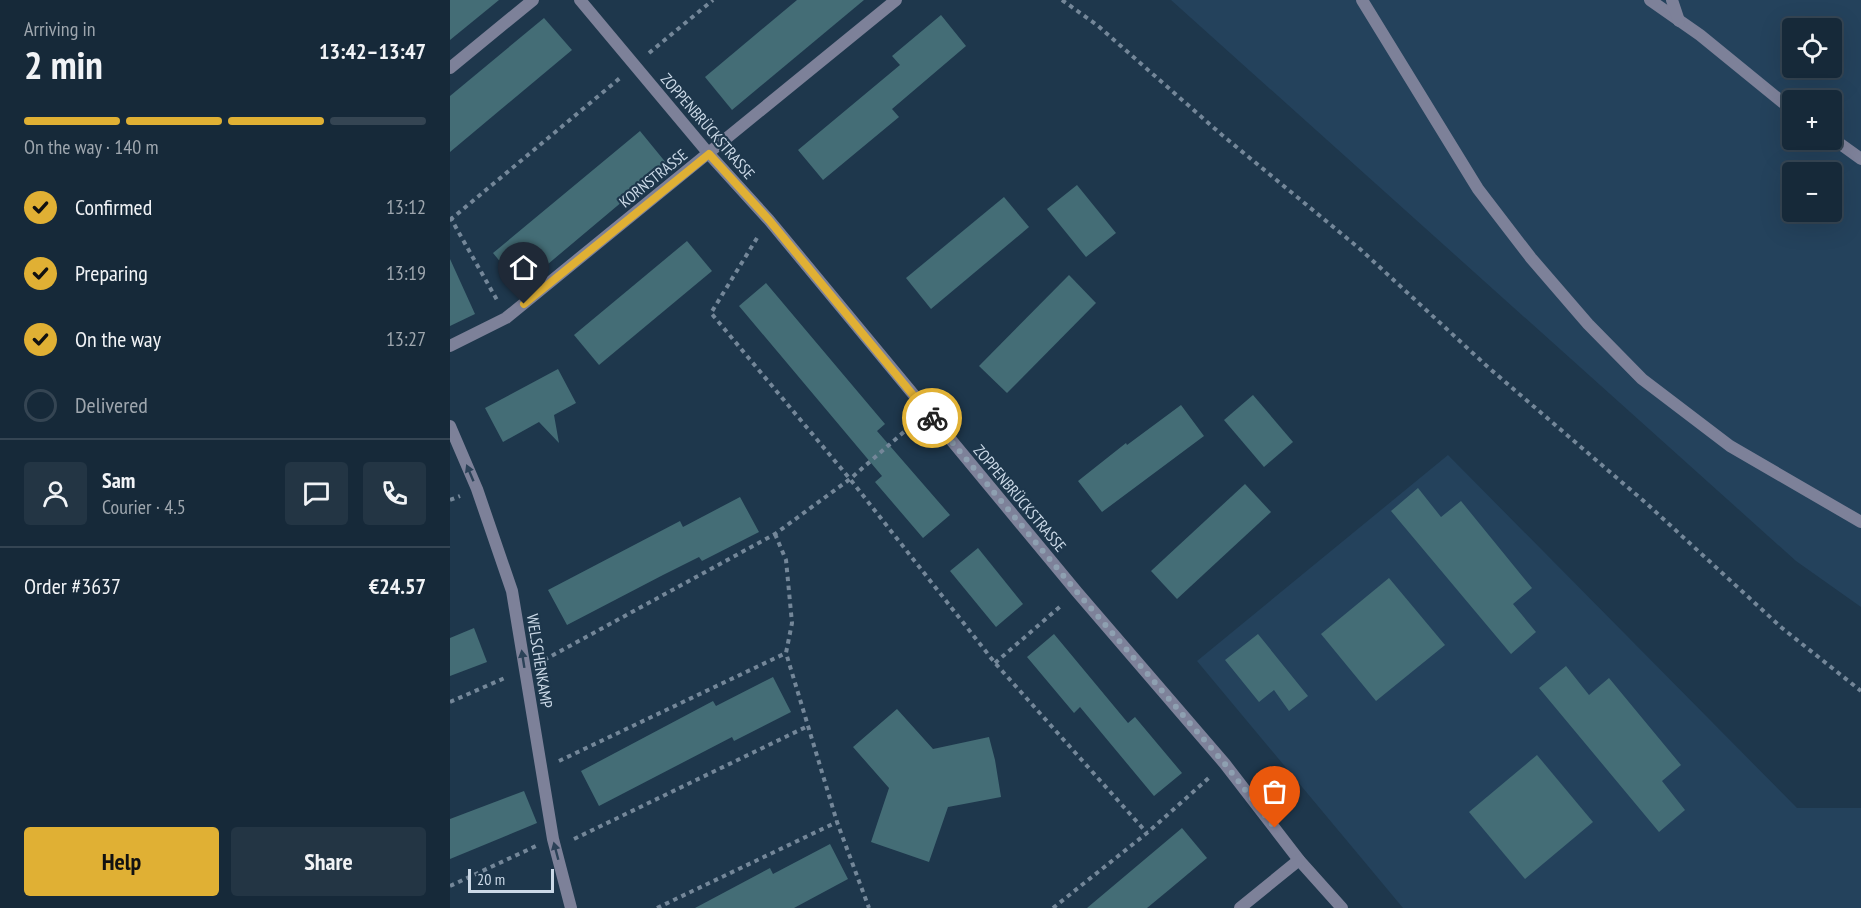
<!DOCTYPE html>
<html lang="en">
<head>
<meta charset="utf-8">
<style>
	:root { --surface:#162939; --page:#233544; --text:#f1f3f6; --muted:#9ea6ae; --line:#354553; --accent:#e0b034 }
	body { margin:0; font-family:"PT Sans Narrow",sans-serif; background:var(--page); color:var(--text); height:100vh; display:flex; flex-direction:column; font-size:22px; white-space:nowrap }
	* { box-sizing:border-box; margin:0 }
	p { font-size:20px; color:var(--muted) }
	.icon { flex:none; width:33px; height:33px; fill:none; stroke:currentColor; stroke-width:2; stroke-linecap:round; stroke-linejoin:round }
	.map { position:relative; flex:1; overflow:hidden }
	.panel { display:flex; flex-direction:column; background:var(--surface); width:450px }
	.panel>* { flex:none }
	.tools { position:absolute; left:1332px; top:18px; display:grid; gap:12px }
	.tools a { display:grid; place-items:center; width:60px; height:60px; border-radius:6px; background:var(--surface); box-shadow:0 6px 24px #0002,0 0 0 2px var(--line); font-size:30px }
	.scale { position:absolute; left:18px; bottom:15px; width:86px; box-sizing:border-box; padding-left:6px; border:3px solid #cbd9e7; border-top:0; font-size:16px; line-height:21px; white-space:nowrap; color:#cbd9e7; -webkit-text-stroke:4px #1e374c; paint-order:stroke }
	.pin { position:absolute; display:grid; place-items:center; width:51px; height:51px; color:#fff; margin:-62px -26px; border-radius:50% 50% 50% 0; rotate:-45deg; box-shadow:0 0 6px #0007 }
	.pin .icon { rotate:45deg }
	.courier { position:absolute; display:grid; place-items:center; width:60px; height:60px; margin:-30px; border:4px solid #e0b034; border-radius:50%; background:#fff; color:#222; box-shadow:0 2px 8px #0007 }
	.head em { font-style:normal; font-weight:700 }
	.head div { display:flex; flex-direction:column-reverse }
	.head { display:flex; align-items:center; justify-content:space-between; height:102px; padding:0 24px }
	h1 { font-size:39px; font-weight:700; line-height:45px }
	.bar { display:grid; grid-template-columns:repeat(4,1fr); gap:9px 6px; align-content:center; height:72px; padding:0 24px }
	.bar i { height:8px; border-radius:4px; background:var(--line) }
	.bar .on { background:var(--accent) }
	.bar p { grid-column:span 4 }
	.line { display:flex; align-items:center; gap:15px; padding:0 24px; border-top:2px solid var(--line) }
	.line div { flex:1 }
	.round { display:grid; place-items:center; flex:none; width:63px; height:63px; border-radius:6px; background:var(--page) }
	ol { padding:0 24px; list-style:none }
	li { display:flex; align-items:center; gap:18px; height:66px }
	li p { margin-inline-start:auto }
	li .icon { padding:6px; border-radius:50%; background:var(--accent); color:#111; stroke-width:4 }
	li:last-child { color:var(--muted) }
	li i { width:33px; height:33px; border:3px solid var(--line); border-radius:50% }
	.cta { display:flex; gap:12px; margin-top:auto; padding:12px 24px }
	.cta a { flex:1; height:69px; border-radius:6px; background:var(--accent); color:#111; font-size:24px; font-weight:700; line-height:69px; text-align:center }
	.cta a+a { background:var(--page); color:var(--text) }
	main { display:flex; flex:1; min-height:0 }
	.map>svg:first-child { display:block }
	.built { fill:#24425c; fill-rule:evenodd }
	.building { fill:#446d76 }
	.lines { fill:none; stroke-linecap:round; stroke-linejoin:round }
	.path { stroke:#748799; stroke-width:4; stroke-dasharray:4.5 4.5; stroke-linecap:butt }
	.lane { stroke:#7d8199; stroke-width:12 }
	.street { stroke:#7d8199; stroke-width:12 }
	.oneway { fill:#2c4258 }
	.done { stroke:#8ea0b1; stroke-width:6; stroke-dasharray:0 10.8 }
	.route { stroke:#e0b034; stroke-width:8 }
	.labels { text-anchor:middle; dominant-baseline:central; stroke-width:4.5; stroke-linejoin:round; paint-order:stroke }
	.street-label { font-size:16px; fill:#cbd9e7; stroke:#1e374c }
</style>
</head>
<body>
<main>
<section class="panel">
<div class="head"><div><h1>2 min</h1><p>Arriving in</p></div><em>13:42–13:47</em></div>
<div class="bar"><i class="on"></i><i class="on"></i><i class="on"></i><i></i><p>On the way · 140 m</p></div>
<ol>
<li><svg class="icon" aria-label="check" viewBox="0 0 24 24"><path d="M5 12l5 5 9-10"/></svg>Confirmed<p>13:12</p></li>
<li><svg class="icon" aria-label="check" viewBox="0 0 24 24"><path d="M5 12l5 5 9-10"/></svg>Preparing<p>13:19</p></li>
<li><svg class="icon" aria-label="check" viewBox="0 0 24 24"><path d="M5 12l5 5 9-10"/></svg>On the way<p>13:27</p></li>
<li><i></i>Delivered</li>
</ol>
<div class="line" style="height:108px"><a class="round"><svg class="icon" aria-label="person" viewBox="0 0 24 24"><circle cx="12" cy="8" r="4"/><path d="M4 21q1-7 8-7t8 7"/></svg></a><div><b>Sam</b><p>Courier · 4.5</p></div><a class="round"><svg class="icon" aria-label="chat" viewBox="0 0 24 24"><path d="M4 5h16v11H9l-5 4z"/></svg></a><a class="round"><svg class="icon" aria-label="phone" viewBox="0 0 24 24"><path d="M5 4h4l2 5-3 2q2 4 5 5l2-3 5 2v4C11 20 4 13 5 4z"/></svg></a></div>
<div class="line" style="height:78px"><div>Order #3637</div><b>€24.57</b></div>
<div class="cta"><a>Help</a><a>Share</a></div>
</section>
<div class="map">
<svg width="1411" height="908" viewBox="0 0 1411 908">
	<rect width="100%" height="100%" fill="#1e374c"/>
	<!-- built -->
	<g class="built">
		<path d="M721,0H1411V607L1346,561ZM1342,28H1382V68H1342ZM1342,100H1382V140H1342ZM1342,172H1382V212H1342Z"/>
		<path d="M998,455L1347,808H1411V908H953L747,661Z"/>
	</g>
	<!-- building -->
	<g class="building">
		<path d="M0,0H49L0,40Z"/>
		<path d="M347,0H414L282,110L255,77Z"/>
		<path d="M491,15L516,46L442,109L449,117L373,180L348,150L450,65L442,56Z"/>
		<path d="M94,18L122,50L0,152V96Z"/>
		<path d="M190,131L217,164L79,280L66,264L57,270L43,253Z"/>
		<path d="M627,185L666,233L636,257L597,209Z"/>
		<path d="M554,197L579,227L481,309L456,278Z"/>
		<path d="M237,241L262,271L149,365L124,335Z"/>
		<path d="M0,259L25,314L0,326Z"/>
		<path d="M619,275L646,303L557,393L529,366Z"/>
		<path d="M316,283L435,424L427,431L500,515L473,538L425,482L432,476L289,306Z"/>
		<path d="M108,369L126,403L104,415L109,443L89,422L53,442L35,408Z"/>
		<path d="M803,395L843,442L814,467L774,420Z"/>
		<path d="M731,405L754,436L652,512L628,481L676,443L677,445Z"/>
		<path d="M795,484L821,512L727,599L701,571Z"/>
		<path d="M968,488L991,517L1011,501L1082,588L1063,604L1086,632L1061,654L941,511Z"/>
		<path d="M290,497L309,532L252,561L249,557L213,575L117,625L98,590L230,521L233,527Z"/>
		<path d="M528,548L573,604L546,627L500,571Z"/>
		<path d="M939,578L995,645L926,701L871,634Z"/>
		<path d="M24,628L37,662L0,676V638Z"/>
		<path d="M604,634L678,723L685,717L732,773L704,796L630,707L624,713L577,657Z"/>
		<path d="M808,634L858,696L839,711L824,690L809,702L775,660Z"/>
		<path d="M1116,666L1139,695L1159,678L1231,765L1212,781L1235,810L1209,832L1089,688Z"/>
		<path d="M323,677L341,712L284,741L282,737L149,806L131,771L263,701L266,706Z"/>
		<path d="M447,709L483,749L539,737L545,760L551,797L498,807L479,862L421,842L439,788L403,747Z"/>
		<path d="M1087,755L1143,822L1075,879L1019,812Z"/>
		<path d="M74,791L87,823L0,859V819Z"/>
		<path d="M732,828L757,858L720,889L697,908H637Z"/>
		<path d="M380,844L398,879L344,908H245L320,868L323,874Z"/>
	</g>
	<g class="lines">
		<!-- path -->
		<g class="path">
			<path d="M612,0L647,25L772,135L910,249L1039,368L1196,503L1332,628L1411,691"/>
			<path d="M199,53L263,0"/>
			<path d="M0,217L47,300"/>
			<path d="M0,220L170,78"/>
			<path d="M307,238L261,313L400,479L545,663L697,833"/>
			<path d="M0,500L10,496"/>
			<path d="M325,534L336,560L342,623L336,653L387,822L419,908"/>
			<path d="M94,660L325,534L400,479L463,424"/>
			<path d="M545,663L613,604"/>
			<path d="M0,702L57,677"/>
			<path d="M109,761L336,653"/>
			<path d="M124,839L358,726"/>
			<path d="M0,886L86,846"/>
			<path d="M207,908L387,822"/>
			<path d="M603,908L697,833L761,776"/>
		</g>
		<!-- lane -->
		<g class="lane">
			<path d="M912,0L1028,189L1081,258L1138,324L1192,379L1280,446L1411,522"/>
			<path d="M1200,0L1250,35L1342,110"/>
			<path d="M1222,0L1229,21"/>
			<path d="M1382,138L1411,159"/>
		</g>
		<!-- street -->
		<g class="street">
			<path d="M130,0L259,154L319,220L627,592L775,764L849,860L892,908"/>
			<path d="M0,68L83,0"/>
			<path d="M0,346L56,318L446,0"/>
			<path d="M0,426L27,489L62,591L103,839L121,908"/>
			<path d="M790,908L849,860"/>
		</g>
	</g>
	<!-- one-way arrows -->
	<defs><path id="oneway-solid" d="M-6-.8H1V-3.2L6.5 0L1 3.2V.8H-6Z" transform="scale(1.5)"/></defs>
	<g class="oneway">
		<use href="#oneway-solid" transform="translate(20 473) rotate(-113)"/>
		<use href="#oneway-solid" transform="translate(73 659) rotate(-99)"/>
		<use href="#oneway-solid" transform="translate(106 851) rotate(-105)"/>
	</g>
	<g class="lines">
		<!-- done -->
		<path class="done" d="M482,418L627,592L775,764L825,828"/>
		<!-- route -->
		<path class="route" d="M74,304L259,154L319,220L482,418"/>
	</g>
	<g class="labels">
		<!-- street labels -->
		<g class="street-label">
			<text transform="translate(258 126) rotate(49)">ZOPPENBRÜCKSTRASSE</text>
			<text transform="translate(203 178) rotate(-39)">KORNSTRASSE</text>
			<text transform="translate(570 498) rotate(50)">ZOPPENBRÜCKSTRASSE</text>
			<text transform="translate(90 661) rotate(81)">WELSCHENKAMP</text>
		</g>
	</g>
</svg>
<div class="tools">
<a><svg class="icon" aria-label="locate" viewBox="0 0 24 24"><circle cx="12" cy="12" r="6"/><path d="M12 2v4M12 18v4M2 12h4M18 12h4"/></svg></a>
<a>+</a>
<a>−</a>
</div>
<div class="scale">20 m</div>
<div class="pin" style="left:825px;top:828px;background:#ea580c"><svg class="icon" aria-label="bag" viewBox="0 0 24 24"><path d="M5 8h14l-1 12H6zM9 8a3 3 0 0 1 6 0"/></svg></div>
<div class="pin" style="left:74px;top:304px;background:#1f2937"><svg class="icon" aria-label="home" viewBox="0 0 24 24"><path d="M3 11l9-7 9 7M6 9v11h12V9"/></svg></div>
<div class="courier" style="left:482px;top:418px"><svg class="icon" aria-label="bike" viewBox="0 0 24 24"><circle cx="6" cy="16" r="4"/><circle cx="18" cy="16" r="4"/><path d="M6 16l4-8h5l3 8M10 8l3 8H6M13 5h3"/></svg></div>
</div>
</main>
</body>
</html>
